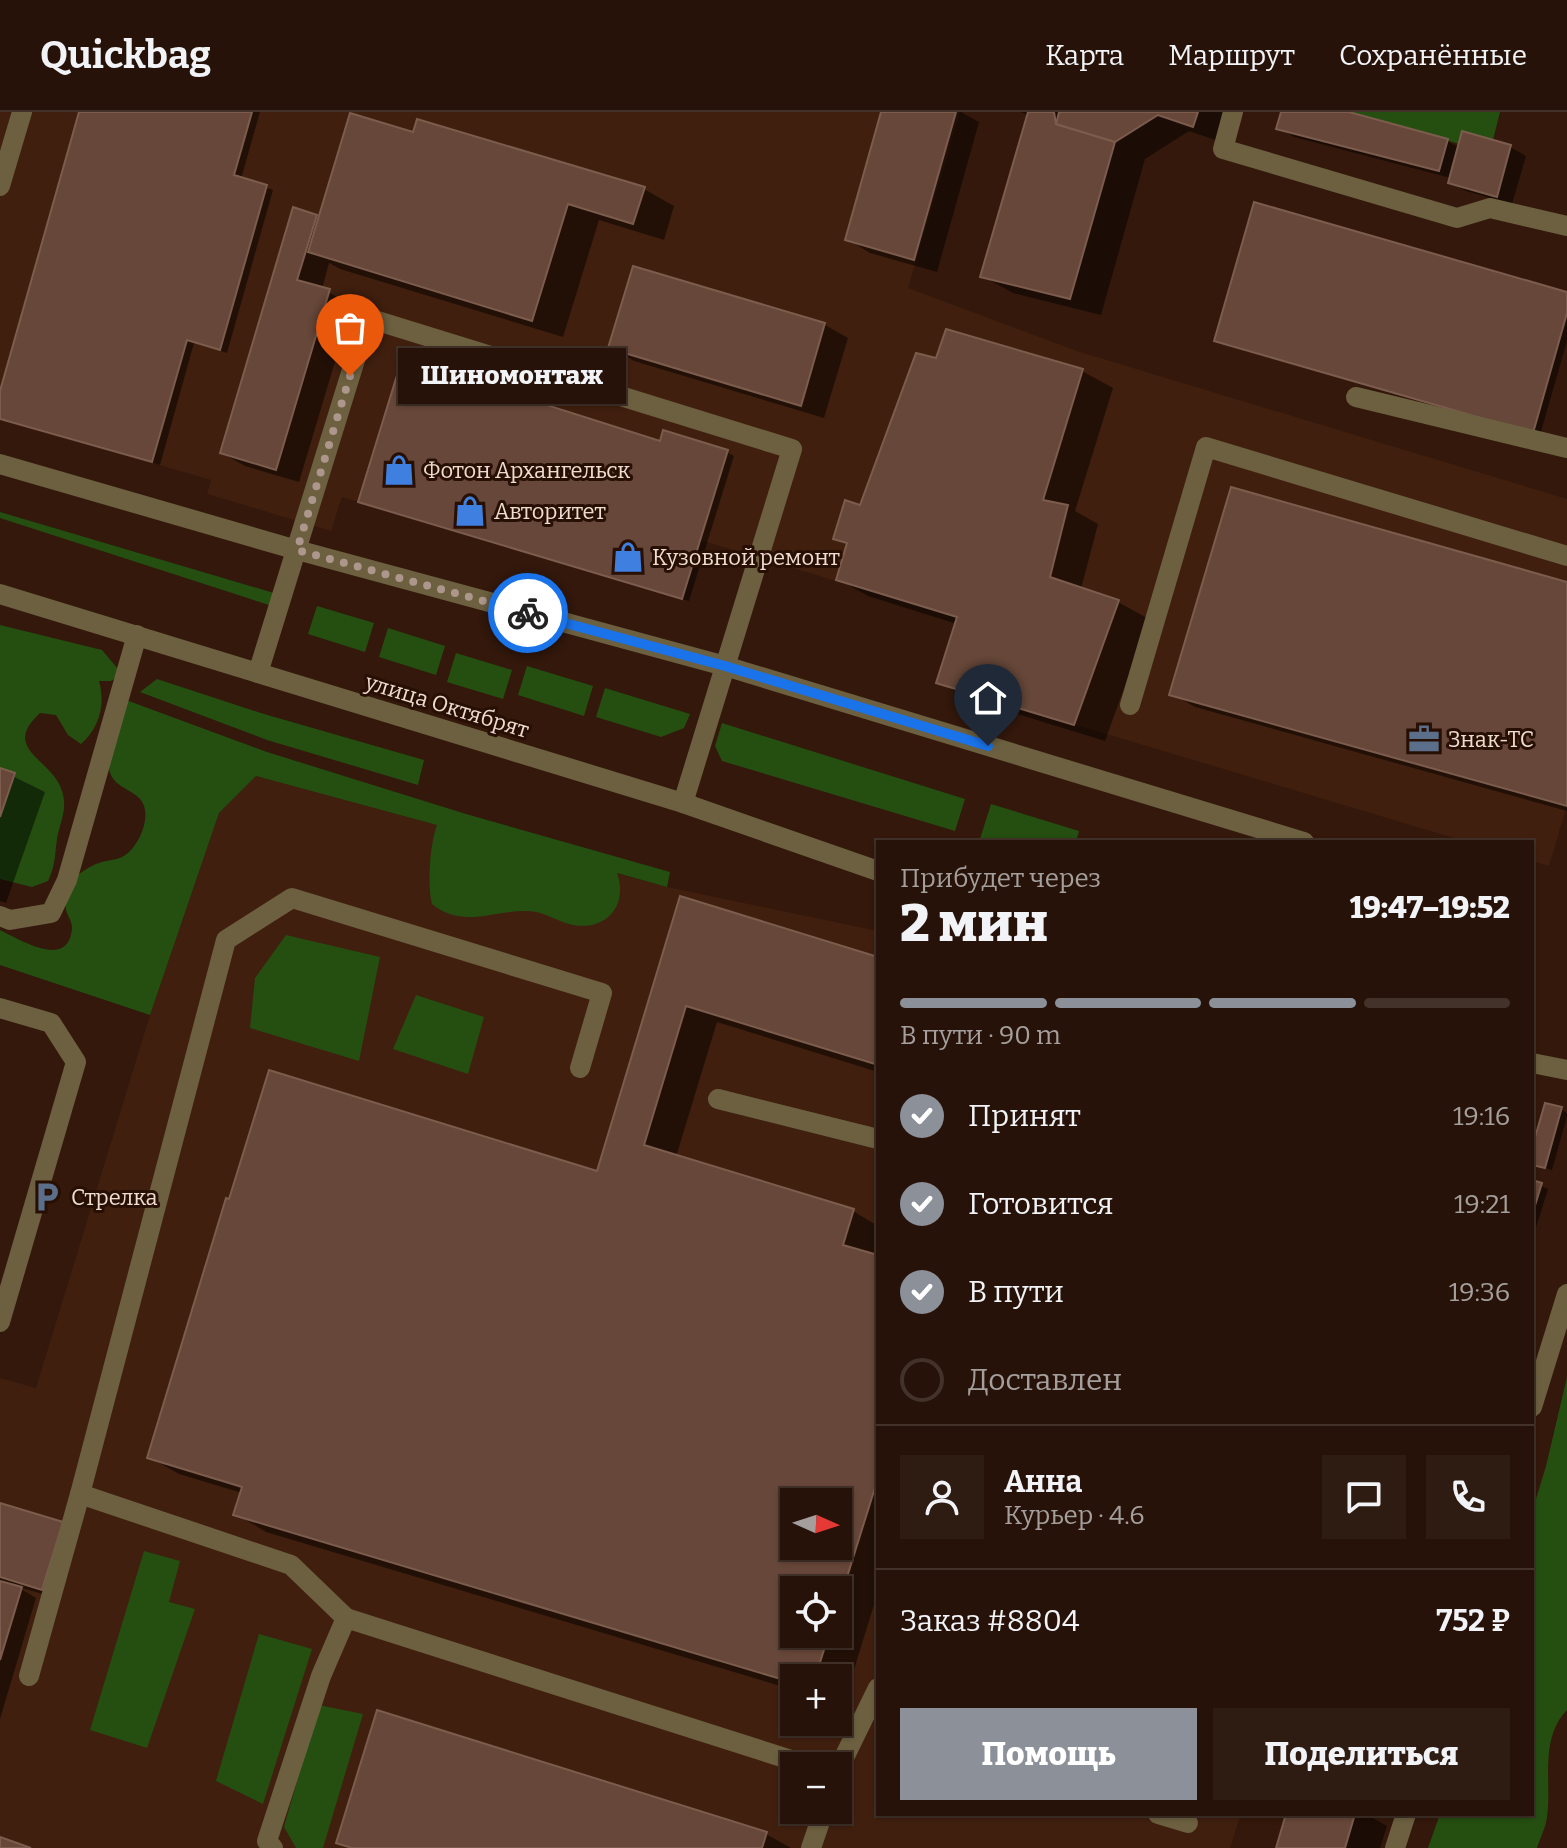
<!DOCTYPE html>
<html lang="ru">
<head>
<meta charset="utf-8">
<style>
	:root { --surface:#261208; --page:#2e1b12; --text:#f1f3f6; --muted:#a49e9c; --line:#423229; --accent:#8c9099 }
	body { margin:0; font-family:Bitter,serif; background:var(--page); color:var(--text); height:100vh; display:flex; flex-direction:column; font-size:30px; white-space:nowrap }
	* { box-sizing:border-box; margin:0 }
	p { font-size:26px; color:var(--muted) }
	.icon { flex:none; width:44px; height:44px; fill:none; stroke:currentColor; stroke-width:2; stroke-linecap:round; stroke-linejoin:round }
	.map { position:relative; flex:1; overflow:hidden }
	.panel { position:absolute; left:876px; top:728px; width:658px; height:976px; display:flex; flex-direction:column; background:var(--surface); border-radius:0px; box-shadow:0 2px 6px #0004,0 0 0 2px var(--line) }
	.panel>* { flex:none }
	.needle { width:52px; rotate:93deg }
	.controls { position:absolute; left:780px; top:1376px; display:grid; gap:16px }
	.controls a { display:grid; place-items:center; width:72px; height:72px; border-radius:0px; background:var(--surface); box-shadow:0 2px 6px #0004,0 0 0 2px var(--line); font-size:40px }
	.pin { position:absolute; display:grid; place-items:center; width:68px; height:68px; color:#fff; margin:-82px -34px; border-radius:50% 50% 50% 0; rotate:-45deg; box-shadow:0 0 8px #0007 }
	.pin .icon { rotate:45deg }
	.courier { position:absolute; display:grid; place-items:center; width:80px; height:80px; margin:-40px; border:6px solid #1a73e8; border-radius:50%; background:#fff; color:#222; box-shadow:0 2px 10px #0007 }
	.bubble { position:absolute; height:56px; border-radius:0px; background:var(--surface); box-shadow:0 2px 6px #0004,0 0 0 2px var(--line); font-size:26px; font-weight:800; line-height:56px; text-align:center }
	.overview em { font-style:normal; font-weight:800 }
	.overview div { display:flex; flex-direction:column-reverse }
	.overview { display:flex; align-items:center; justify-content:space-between; height:136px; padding:0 24px }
	h1 { font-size:52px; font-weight:800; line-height:60px }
	.bar { display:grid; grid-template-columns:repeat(4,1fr); gap:12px 8px; align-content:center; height:96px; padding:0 24px }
	.bar i { height:10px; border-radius:6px; background:var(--line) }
	.bar .on { background:var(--accent) }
	.bar p { grid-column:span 4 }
	.line { display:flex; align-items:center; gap:20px; padding:0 24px; border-top:2px solid var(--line) }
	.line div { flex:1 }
	.round { display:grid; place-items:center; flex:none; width:84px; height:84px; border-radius:0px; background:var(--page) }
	ol { padding:0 24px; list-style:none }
	li { display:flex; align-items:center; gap:24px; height:88px }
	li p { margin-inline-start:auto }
	li .icon { padding:8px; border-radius:50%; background:var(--accent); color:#fff; stroke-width:4 }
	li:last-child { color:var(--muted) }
	li i { width:44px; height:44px; border:4px solid var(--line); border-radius:50% }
	.cta { display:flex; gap:16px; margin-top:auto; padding:16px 24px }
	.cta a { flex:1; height:92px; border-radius:0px; background:var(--accent); color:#fff; font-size:32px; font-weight:800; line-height:92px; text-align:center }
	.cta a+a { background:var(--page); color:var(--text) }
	header { display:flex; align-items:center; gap:48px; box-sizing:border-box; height:112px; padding:0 40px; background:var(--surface); border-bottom:2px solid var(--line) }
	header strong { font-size:38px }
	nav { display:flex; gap:44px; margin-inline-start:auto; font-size:28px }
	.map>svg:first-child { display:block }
	.built { fill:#401f0e; fill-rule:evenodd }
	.green { fill:#244f11 }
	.shadow { fill:#0007; fill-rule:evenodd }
	.building { fill:#664739; stroke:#7c5c4d; stroke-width:2; fill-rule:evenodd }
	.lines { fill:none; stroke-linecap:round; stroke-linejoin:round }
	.minor { stroke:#6c6040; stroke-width:20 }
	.done { stroke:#ad978c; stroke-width:8; stroke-dasharray:0 14.4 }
	.route { stroke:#1a73e8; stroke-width:10 }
	.labels { text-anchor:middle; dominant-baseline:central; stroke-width:6; stroke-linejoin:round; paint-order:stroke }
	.poi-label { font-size:22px; fill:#eedbd2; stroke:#280f03; text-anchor:start }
	.street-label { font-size:22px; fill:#eedbd2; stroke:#280f03 }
</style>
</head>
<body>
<header>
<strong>Quickbag</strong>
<nav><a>Карта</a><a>Маршрут</a><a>Сохранённые</a></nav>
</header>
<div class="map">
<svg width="1567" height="1736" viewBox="0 0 1567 1736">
	<rect width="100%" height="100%" fill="#33180b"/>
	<!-- built -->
	<g class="built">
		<path d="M0,0H960L908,176L1080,240L1567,387V693L1549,754L1532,749V730H1467L936,571L956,505L700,428L682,487L342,385L331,419L207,382L211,368L0,307Z"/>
		<path d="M256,664L667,775L878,819V1702H1241L1230,1736H0V1266L36,1276L150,903L219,701ZM794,1390H838V1434H794ZM794,1478H838V1522H794ZM794,1566H838V1610H794ZM794,1654H838V1698H794Z"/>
	</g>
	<!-- green -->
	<g class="green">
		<path d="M1349,0H1500L1493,28L1459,32Z"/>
		<path d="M0,400L274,481L269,493L0,406Z"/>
		<path d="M317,494L374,511L365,540L308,522Z"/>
		<path d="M0,513L102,538L118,557L116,566L111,569H99C106,593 99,616 81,632L68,623L56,603L40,601C0,638 52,646 62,679C68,698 60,709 57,727C55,743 55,755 48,769L32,775L0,767V705L15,661L0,656Z"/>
		<path d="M388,516L445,534L436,563L379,545Z"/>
		<path d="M456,541L512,558L503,587L447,570Z"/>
		<path d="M527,554L593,574L584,604L518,583Z"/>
		<path d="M157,567L264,602L424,648L418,673L267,628L140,580Z"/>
		<path d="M605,576L690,602L684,616L661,625L596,605Z"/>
		<path d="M126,588L267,640L466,702L670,760L667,775L617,761C628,792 608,819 573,813C557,810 545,799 527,799C494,798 462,817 432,792C427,773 430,731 437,713L256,664L219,701L150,903L0,853V818C19,827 69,859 72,816C72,809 68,805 66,798C64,788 69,777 72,767C81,761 89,754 99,751C109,747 119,749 128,741C141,730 154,699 138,685C128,676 116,675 110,661C105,645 122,604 126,588Z"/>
		<path d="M722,611L965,687L955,719L722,649L715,634Z"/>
		<path d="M991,692L1079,719L1076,730H979Z"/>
		<path d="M286,823L380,845L359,949L250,916L255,866Z"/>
		<path d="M416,883L484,905L468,962L393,937Z"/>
		<path d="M1567,1265V1598C1539,1627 1552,1670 1547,1705C1546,1715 1540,1726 1537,1736H1428L1440,1702H1532V1400L1546,1354Z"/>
		<path d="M144,1439L180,1449L169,1490L195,1497L147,1636L90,1618Z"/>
		<path d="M259,1522L312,1537L263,1692L216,1669Z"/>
		<path d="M319,1593L363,1602L323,1736H296L284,1715Z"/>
	</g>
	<!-- shadow -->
	<g class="shadow">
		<path d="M81,0H260L241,67L273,78L227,241L194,231L160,353L0,307V286Z"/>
		<path d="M883,0H961L979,10L937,160L870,141L847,127Z"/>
		<path d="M1021,0H1234L1224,31L1189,19L1145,47L1101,203L1013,181L982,164L1029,4Z"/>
		<path d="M1283,0H1342L1447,29L1460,36L1510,35L1526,44L1512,92L1466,79L1450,70L1451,66L1294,25L1279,16Z"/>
		<path d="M414,22L644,77L674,94L664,128L599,108L563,225L340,157L329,151L322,177L352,193L299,370L245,354L222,341L316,104L320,107Z"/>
		<path d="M634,156L825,213L848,226L824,306L634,249L611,235Z"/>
		<path d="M1567,182V229L1540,323L1217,228Z"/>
		<path d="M938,248L1082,259L1113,276L1075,399L1098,412L1081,477L1118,490L1149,507L1105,629L969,587L938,570L957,512L868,484L838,467L848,433L835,426L861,395Z"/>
		<path d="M727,340L734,344L689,489L360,389Z"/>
		<path d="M1567,472V699L1195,595L1172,582Z"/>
		<path d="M0,658L45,680L6,791L0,789Z"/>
		<path d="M682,787L878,847V960L717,910L676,1045L853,1099L878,1114L875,1145H878V1480L843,1593L838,1591V1566H794V1578L266,1420L236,1402L242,1381L179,1362L149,1345L598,1061ZM794,1390H838V1434H794ZM794,1478H838V1522H794Z"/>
		<path d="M1561,997L1567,1001V1004L1552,1058L1537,1054L1532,1052V1043Z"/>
		<path d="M1532,1070L1548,1077L1532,1128Z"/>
		<path d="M0,1393L62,1412L57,1486L18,1475L36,1486L0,1607Z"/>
		<path d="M1289,1702H1366L1387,1714L1380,1736H1278Z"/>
		<path d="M766,1722L791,1736H349L338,1730Z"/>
	</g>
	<!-- building -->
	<g class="building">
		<path d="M79,0H252L234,63L267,73L220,238L187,228L152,350L0,307V279Z"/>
		<path d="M881,0H956L914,148L845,128Z"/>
		<path d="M1028,0H1054L1056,12L1115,30L1070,187L980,165Z"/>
		<path d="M1059,0H1198L1193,15L1158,3L1115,30L1056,12Z"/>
		<path d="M1281,0H1349L1448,27L1439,59L1276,17Z"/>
		<path d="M350,1L413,20L417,7L645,75L633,112L568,92L532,209L308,140Z"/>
		<path d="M1462,19L1511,33L1497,85L1448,71Z"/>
		<path d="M1254,90L1567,180V201L1533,321L1214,229Z"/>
		<path d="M293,95L317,103L297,168L330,177L276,358L220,341Z"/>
		<path d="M633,154L825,211L801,294L608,236Z"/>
		<path d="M946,217L1083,257L1043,388L1068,393L1050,465L1119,488L1074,613L936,571L957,505L836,468L847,431L833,427L845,388L860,393L916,241L936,246Z"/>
		<path d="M402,247L660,329L663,318L728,338L682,487L358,390Z"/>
		<path d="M1231,375L1567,470V694L1169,583Z"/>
		<path d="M0,656L15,661L0,705Z"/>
		<path d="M680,784L878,845V953L686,894L644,1033L854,1097L843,1133L878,1143V1366L838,1494V1478H794V1522H829L815,1566H794V1571L233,1403L242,1375L147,1346L226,1086L229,1087L269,958L597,1059ZM794,1390H838V1434H794Z"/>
		<path d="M1545,991L1562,995L1545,1056L1532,1053V1036Z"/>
		<path d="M1532,1068L1542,1071L1532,1103Z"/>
		<path d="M0,1391L63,1410L42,1478L0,1465Z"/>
		<path d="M0,1469L22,1475L0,1548Z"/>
		<path d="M377,1598L767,1720L762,1736H352L336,1731Z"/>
		<path d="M1286,1702H1355L1345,1736H1276Z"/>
		<path d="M0,1725L31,1736H0Z"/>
	</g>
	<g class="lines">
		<!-- minor -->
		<g class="minor">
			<path d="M1233,0L1223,37L1457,106L1490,96L1567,114"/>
			<path d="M0,74L22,0"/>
			<path d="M1356,285L1567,336"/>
			<path d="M0,352L297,438L725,554L1304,730"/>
			<path d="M0,482L683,691L878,759"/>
			<path d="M258,561L368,206L792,337L683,691"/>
			<path d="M1130,593L1206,335L1567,444"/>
			<path d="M0,804L10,808L51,801L67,768L137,523"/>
			<path d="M0,896L51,911L76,950L0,1210"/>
			<path d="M1532,951L1567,958"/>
			<path d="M718,987L878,1027"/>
			<path d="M1532,1295L1567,1182"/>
			<path d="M346,1506L291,1453L80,1382L226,828L292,786L602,881L580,956"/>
			<path d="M29,1564L80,1382"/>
			<path d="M838,1658L878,1576"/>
			<path d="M1158,1702L1188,1711"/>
			<path d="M273,1736L267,1729L321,1564L346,1506L810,1654"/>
			<path d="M811,1736L824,1698"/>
			<path d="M1395,1736L1406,1702"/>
		</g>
	</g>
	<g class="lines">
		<!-- done -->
		<path class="done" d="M350,264L297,438L528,501"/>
		<!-- route -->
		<path class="route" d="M528,501L725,554L988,634"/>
	</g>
	<!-- icons -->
	<defs>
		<symbol id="shop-bare" viewBox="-9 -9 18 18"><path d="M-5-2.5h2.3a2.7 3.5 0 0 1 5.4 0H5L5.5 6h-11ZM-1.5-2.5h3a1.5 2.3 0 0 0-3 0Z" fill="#3f7fe0" stroke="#280f03" stroke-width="2.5" paint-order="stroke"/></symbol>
		<symbol id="office-bare" viewBox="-9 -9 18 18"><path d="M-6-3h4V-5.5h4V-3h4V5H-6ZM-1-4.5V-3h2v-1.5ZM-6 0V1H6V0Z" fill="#5c6f8a" stroke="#280f03" stroke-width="2.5" paint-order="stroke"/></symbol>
		<symbol id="parking-bare" viewBox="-9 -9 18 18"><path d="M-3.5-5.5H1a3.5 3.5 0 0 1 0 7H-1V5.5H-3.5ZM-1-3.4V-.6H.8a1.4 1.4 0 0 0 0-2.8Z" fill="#5c6f8a" stroke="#280f03" stroke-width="2.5" paint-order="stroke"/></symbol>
	</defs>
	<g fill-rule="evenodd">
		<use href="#shop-bare" x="377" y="336" width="44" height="44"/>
		<use href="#shop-bare" x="448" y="377" width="44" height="44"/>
		<use href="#shop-bare" x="606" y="423" width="44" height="44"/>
		<use href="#office-bare" x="1402" y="605" width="44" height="44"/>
		<use href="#parking-bare" x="25" y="1063" width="44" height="44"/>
	</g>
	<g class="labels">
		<!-- poi labels -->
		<g class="poi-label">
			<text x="423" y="358">Фотон Архангельск</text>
			<text x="494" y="399">Авторитет</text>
			<text x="652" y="445">Кузовной ремонт</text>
			<text x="1448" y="627">Знак-ТС</text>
			<text x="71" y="1085">Стрелка</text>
		</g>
		<!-- street labels -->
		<g class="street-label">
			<text transform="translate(447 594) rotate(17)">улица Октябрят</text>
		</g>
	</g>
</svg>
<div class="controls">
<a><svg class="needle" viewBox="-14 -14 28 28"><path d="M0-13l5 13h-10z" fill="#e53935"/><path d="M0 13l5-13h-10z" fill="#a49e9c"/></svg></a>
<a><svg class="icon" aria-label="locate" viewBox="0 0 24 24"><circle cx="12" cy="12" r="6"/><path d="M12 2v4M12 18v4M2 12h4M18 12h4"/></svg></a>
<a>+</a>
<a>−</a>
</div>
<div class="pin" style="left:350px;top:264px;background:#ea580c"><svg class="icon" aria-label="bag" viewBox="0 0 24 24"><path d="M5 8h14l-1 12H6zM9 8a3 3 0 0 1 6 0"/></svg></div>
<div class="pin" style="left:988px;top:634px;background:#1f2937"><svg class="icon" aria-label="home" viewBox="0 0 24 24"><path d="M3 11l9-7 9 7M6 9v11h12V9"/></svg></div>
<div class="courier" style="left:528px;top:501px"><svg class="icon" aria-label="bike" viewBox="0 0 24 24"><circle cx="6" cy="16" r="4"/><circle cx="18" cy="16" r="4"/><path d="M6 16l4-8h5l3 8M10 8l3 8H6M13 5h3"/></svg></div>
<div class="bubble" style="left:398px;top:236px;width:228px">Шиномонтаж</div>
<section class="panel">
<div class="overview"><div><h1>2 мин</h1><p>Прибудет через</p></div><em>19:47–19:52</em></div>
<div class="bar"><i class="on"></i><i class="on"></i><i class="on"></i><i></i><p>В пути · 90 m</p></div>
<ol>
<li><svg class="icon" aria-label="check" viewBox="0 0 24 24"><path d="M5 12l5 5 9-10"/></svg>Принят<p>19:16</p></li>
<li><svg class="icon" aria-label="check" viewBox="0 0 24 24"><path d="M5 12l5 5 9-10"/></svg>Готовится<p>19:21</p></li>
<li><svg class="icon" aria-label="check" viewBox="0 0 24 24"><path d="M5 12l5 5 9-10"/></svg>В пути<p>19:36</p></li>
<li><i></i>Доставлен</li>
</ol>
<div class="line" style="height:144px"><a class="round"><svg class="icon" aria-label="person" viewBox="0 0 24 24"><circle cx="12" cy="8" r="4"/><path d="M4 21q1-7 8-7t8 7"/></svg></a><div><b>Анна</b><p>Курьер · 4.6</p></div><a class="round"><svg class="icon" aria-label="chat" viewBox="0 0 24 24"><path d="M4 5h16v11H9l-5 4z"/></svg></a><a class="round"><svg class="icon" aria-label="phone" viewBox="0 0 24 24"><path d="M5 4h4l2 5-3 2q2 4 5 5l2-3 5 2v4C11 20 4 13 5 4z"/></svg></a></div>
<div class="line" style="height:104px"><div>Заказ #8804</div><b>752 ₽</b></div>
<div class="cta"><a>Помощь</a><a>Поделиться</a></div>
</section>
</div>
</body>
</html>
